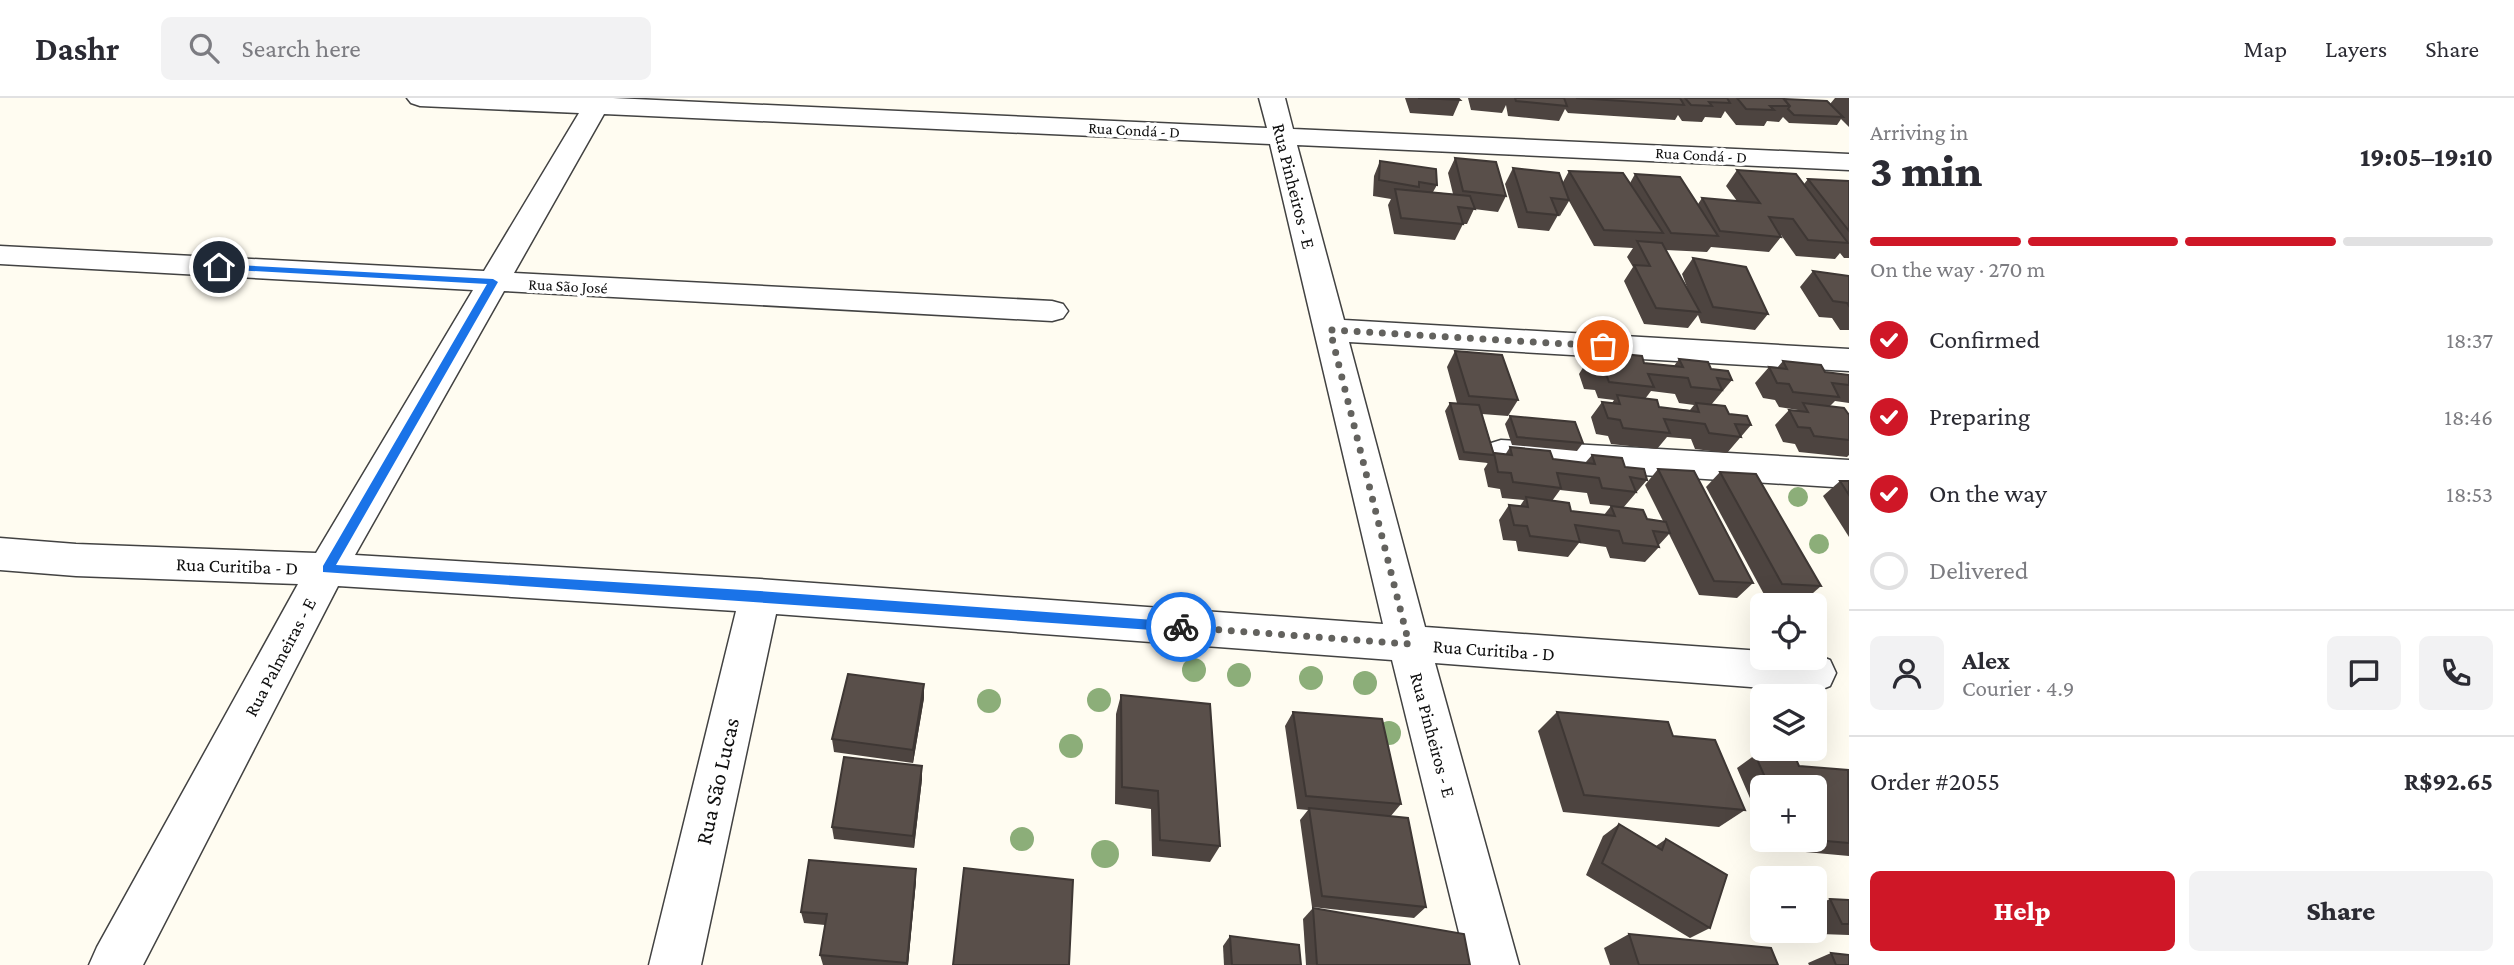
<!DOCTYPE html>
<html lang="en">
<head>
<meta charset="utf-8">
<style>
	:root { --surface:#fff; --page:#f2f2f3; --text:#2b2b33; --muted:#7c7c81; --line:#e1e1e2; --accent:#cf1727 }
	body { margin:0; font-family:"Crimson Pro",serif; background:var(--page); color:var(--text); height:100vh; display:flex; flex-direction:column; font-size:26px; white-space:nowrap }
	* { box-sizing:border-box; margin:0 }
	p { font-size:23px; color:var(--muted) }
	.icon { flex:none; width:38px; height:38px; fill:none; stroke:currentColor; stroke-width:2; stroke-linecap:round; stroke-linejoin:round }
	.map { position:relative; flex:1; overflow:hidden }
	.side { display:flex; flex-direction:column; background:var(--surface); width:665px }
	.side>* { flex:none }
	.fabs { position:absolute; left:1750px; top:495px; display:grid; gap:14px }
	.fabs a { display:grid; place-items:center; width:77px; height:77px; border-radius:10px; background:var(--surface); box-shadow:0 7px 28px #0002; font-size:35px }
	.pin { position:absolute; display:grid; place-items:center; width:60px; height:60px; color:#fff; margin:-30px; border:4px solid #fff; border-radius:50%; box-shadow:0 2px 7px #0007 }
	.courier { position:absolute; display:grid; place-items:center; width:70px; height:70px; margin:-35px; border:5px solid #1a73e8; border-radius:50%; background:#fff; color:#222; box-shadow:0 2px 9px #0007 }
	.summary em { font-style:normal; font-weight:800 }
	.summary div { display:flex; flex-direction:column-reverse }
	.summary { display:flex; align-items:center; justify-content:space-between; height:119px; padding:0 21px }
	h1 { font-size:46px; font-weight:800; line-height:52px }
	.bar { display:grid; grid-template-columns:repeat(4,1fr); gap:10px 7px; align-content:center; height:84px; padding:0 21px }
	.bar i { height:9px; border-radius:5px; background:var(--line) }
	.bar .selected { background:var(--accent) }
	.bar p { grid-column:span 4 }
	.line { display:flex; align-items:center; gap:18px; padding:0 21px; border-top:2px solid var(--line) }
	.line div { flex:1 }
	.round { display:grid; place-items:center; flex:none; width:74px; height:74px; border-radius:10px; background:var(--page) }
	ol { padding:0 21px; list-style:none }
	li { display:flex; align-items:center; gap:21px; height:77px }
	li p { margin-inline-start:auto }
	li .icon { padding:7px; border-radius:50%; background:var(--accent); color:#fff; stroke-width:4 }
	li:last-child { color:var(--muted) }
	li i { width:38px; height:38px; border:4px solid var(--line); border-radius:50% }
	.action { display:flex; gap:14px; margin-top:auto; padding:14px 21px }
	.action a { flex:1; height:80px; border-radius:10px; background:var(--accent); color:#fff; font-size:28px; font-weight:800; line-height:80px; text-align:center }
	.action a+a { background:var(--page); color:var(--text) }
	header { display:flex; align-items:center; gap:42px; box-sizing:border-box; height:98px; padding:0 35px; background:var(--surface); border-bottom:2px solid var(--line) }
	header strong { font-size:33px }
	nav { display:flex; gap:38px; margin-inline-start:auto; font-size:24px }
	.search { width:490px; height:63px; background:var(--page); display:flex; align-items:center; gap:18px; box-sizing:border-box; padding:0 24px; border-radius:10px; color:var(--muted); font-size:26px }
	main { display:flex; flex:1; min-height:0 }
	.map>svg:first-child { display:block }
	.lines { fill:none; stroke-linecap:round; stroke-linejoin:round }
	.minor-casing { stroke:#424242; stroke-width:3 }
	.minor { fill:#fff; fill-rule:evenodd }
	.tree { fill:#8cae79 }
	.wall { fill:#4d4440; fill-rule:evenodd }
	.shaded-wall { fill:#3e3734 }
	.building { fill:#594f4a; stroke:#3e3734; stroke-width:2 }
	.route { fill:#1a73e8 }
	.done { stroke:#63625e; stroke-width:7; stroke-dasharray:0 12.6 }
	.labels { text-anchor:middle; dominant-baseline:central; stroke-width:7; stroke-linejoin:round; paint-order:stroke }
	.far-street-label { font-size:16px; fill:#0f0f0f; stroke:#fff }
	.street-label { font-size:19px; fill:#0f0f0f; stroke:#fff }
	.near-street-label { font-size:23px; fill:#0f0f0f; stroke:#fff }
</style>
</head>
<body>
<header>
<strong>Dashr</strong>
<div class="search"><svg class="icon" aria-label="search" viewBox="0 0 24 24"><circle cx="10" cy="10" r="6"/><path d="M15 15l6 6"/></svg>Search here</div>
<nav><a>Map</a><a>Layers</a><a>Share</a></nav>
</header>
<main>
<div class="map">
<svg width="1849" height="867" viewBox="0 0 1849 867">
	<rect width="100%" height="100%" fill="#fffcf1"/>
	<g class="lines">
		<defs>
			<g id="minor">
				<path d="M407,0H613L1267,30L1259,0H1285L1293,31L1849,56V72L1297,47L1344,222L1849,251V273L1349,244L1425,529L1762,553V560H1815V556L1830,562L1836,575L1830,588L1815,594L1435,565L1519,867H1467L1392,562L776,516L701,867H649L736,513L338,488L143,867H89L97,849L298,486L76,478L0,472V440L76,446L316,455L473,192L0,166V148L484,173L579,15L420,8L411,5ZM604,16L1270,46L1383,526L760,481L355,457L504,193L1052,223L1063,220L1068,213L1063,206L1052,203L514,175Z"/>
				<path d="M1501,342L1849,362V390L1501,368L1488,364L1483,355L1488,346Z"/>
			</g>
		</defs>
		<!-- minor casing -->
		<use href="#minor" class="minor-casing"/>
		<!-- minor -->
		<use href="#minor" class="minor"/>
	</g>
	<!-- trees -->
	<g class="tree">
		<circle cx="1798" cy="399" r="10"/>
		<circle cx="1819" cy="446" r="10"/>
		<circle cx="1194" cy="572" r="12"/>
		<circle cx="1239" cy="577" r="12"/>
		<circle cx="1311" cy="580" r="12"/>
		<circle cx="1365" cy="585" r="12"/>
		<circle cx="1099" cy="602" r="12"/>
		<circle cx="989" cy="603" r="12"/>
		<circle cx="1389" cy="635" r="12"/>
		<circle cx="1071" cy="648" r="12"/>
		<circle cx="1022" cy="741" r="12"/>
		<circle cx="1105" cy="756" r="14"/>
	</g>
	<!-- wall -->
	<g class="wall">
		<path d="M1405,0H1458L1460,2L1453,18L1410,15Z"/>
		<path d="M1468,0H1783L1784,1L1830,6L1835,0H1849V29L1841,21L1837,27L1789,25L1783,19L1779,24L1767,23L1764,28L1736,27L1725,13L1721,20L1705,19L1702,24L1682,23L1678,17L1675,22L1568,15L1565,11L1559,23L1508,18L1506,7L1502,15L1471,12Z"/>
		<path d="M1455,60L1506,98L1498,114L1474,111L1467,126H1463L1455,142L1394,136L1388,107L1391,101L1373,98L1374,78L1380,63L1437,87L1433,94L1453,96L1448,75Z"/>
		<path d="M1513,70L1563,84L1569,73L1630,85L1635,76L1698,106L1702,100L1737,103L1726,88L1737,72L1804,86L1808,81L1849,83V160H1844L1840,155L1835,161L1796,158L1781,137H1780L1781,139L1769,154L1711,149L1707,154L1666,152L1688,192L1682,176L1693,160L1768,216L1755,232L1701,225L1698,217L1688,230L1644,226L1624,183L1633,169L1627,159L1633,150L1594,148L1569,103L1560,118L1558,117L1549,133L1518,130L1505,86Z"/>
		<path d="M1813,173L1849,178V232H1840L1832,220L1819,219L1800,189Z"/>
		<path d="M1455,253L1518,302L1508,318L1482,316L1494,355L1505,357L1510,349L1553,361L1585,365L1592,357L1625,369L1647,382L1623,410L1647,421L1663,423L1645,387L1658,371L1753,485L1737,500L1699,497L1669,436L1658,448L1659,449L1645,464L1610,460L1606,449L1579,445L1568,459L1518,453L1516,443L1503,442L1499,422L1509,407L1520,408L1524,402L1502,400L1500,391L1488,389L1484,371L1488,365L1459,362L1445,313L1450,305H1457L1447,269ZM1560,392L1587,395L1590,406L1611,408L1604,417L1571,413L1552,403Z"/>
		<path d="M1604,254L1644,265L1674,268L1679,261L1711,271L1732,282L1711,307L1751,327L1727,355L1695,351L1691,341L1667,339L1657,351L1611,346L1608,338L1596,336L1591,319L1602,304L1612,305L1614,302L1598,300L1595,292L1584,291L1579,276L1589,260L1599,261ZM1651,293L1675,296L1679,305L1694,307L1690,312L1659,309L1645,301Z"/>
		<path d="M1783,263L1825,274L1849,277V305L1835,303L1830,308L1849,317V357L1847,359L1799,354L1795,346L1783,344L1775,327L1789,312H1798L1779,309L1775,302L1763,300L1755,285L1769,269L1777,270Z"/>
		<path d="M1510,318L1583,345L1577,353L1512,347L1505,326Z"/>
		<path d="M1720,374L1821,488L1804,503L1766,500L1706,389Z"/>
		<path d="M1840,383H1849V439L1823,398Z"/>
		<path d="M1121,597L1220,748L1210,764L1152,758L1151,711L1115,706L1116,616Z"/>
		<path d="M924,600L913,665L834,654L832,641Z"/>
		<path d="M1293,614L1401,706L1390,719L1426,809L1414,820L1312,809L1300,722L1308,712L1297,711L1285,628Z"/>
		<path d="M1557,614L1673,638L1745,712L1719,729L1563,714L1538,633Z"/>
		<path d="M1755,657L1799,668L1849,674V758L1772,751L1768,742H1815V690H1762V728L1737,670Z"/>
		<path d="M922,668V681L914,750L834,741L832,729Z"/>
		<path d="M1619,726L1656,748L1666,741L1710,830L1690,840L1586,777L1603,738Z"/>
		<path d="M916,771V783L908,867H823L820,857L825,827L804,825L801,814Z"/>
		<path d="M1830,801L1849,802V837L1820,836L1815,826V808Z"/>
		<path d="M1313,810L1470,867H1306L1303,821Z"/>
		<path d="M1629,836L1778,867H1610L1604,850Z"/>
		<path d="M1230,838L1301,867H1224L1223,848Z"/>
		<path d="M1831,855L1849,867H1809L1808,865Z"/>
	</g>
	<!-- shaded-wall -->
	<g class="shaded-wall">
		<path d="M924,586V600L913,665V652Z"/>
		<path d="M922,668V681L914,750L913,738Z"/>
		<path d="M916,771V783L908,867H907Z"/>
	</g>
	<!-- building -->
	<g class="building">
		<path d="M1418,0H1458L1460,2Z"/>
		<path d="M1515,0H1564L1567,8L1516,3Z"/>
		<path d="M1576,0H1680L1684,7Z"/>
		<path d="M1685,0H1727L1730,5L1709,4L1712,8L1691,7Z"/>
		<path d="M1737,0H1783L1790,8H1770L1774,12L1746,11Z"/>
		<path d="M1784,1L1827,3L1843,19L1794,17L1788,11L1790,8Z"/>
		<path d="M1455,60L1496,64L1506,98L1463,93Z"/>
		<path d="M1380,63L1436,71L1437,87L1419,84V89L1379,82Z"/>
		<path d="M1513,70L1559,75L1569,102L1551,100L1558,117L1527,114Z"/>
		<path d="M1737,72L1796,76L1848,145L1808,142L1793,121L1769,119L1781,139L1720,133L1702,100L1760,105Z"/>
		<path d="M1569,73L1623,75L1663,135L1604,132Z"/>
		<path d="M1635,76L1680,79L1718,138L1671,135Z"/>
		<path d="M1808,81L1849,83V133Z"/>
		<path d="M1395,91L1470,98L1475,111L1458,109L1463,126L1401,120Z"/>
		<path d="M1637,143L1662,145L1700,214L1656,210L1634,167L1650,168Z"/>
		<path d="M1693,160L1746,169L1768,216L1713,209Z"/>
		<path d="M1813,173L1849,178V208L1847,205L1833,203Z"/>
		<path d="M1455,253L1502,257L1518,302L1469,298Z"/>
		<path d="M1604,254L1642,258L1644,265L1683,269L1679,261L1708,264L1711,271L1728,273L1732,282L1717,280L1722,292L1691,289L1688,280L1648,276L1654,289L1609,284L1606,276L1595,275L1589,260L1606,262Z"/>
		<path d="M1783,263L1821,267L1825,274L1849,277V287L1832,285L1839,299L1793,294L1789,286L1777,285L1769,269L1787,271Z"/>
		<path d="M1617,297L1657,302L1659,309L1699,314L1696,305L1725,308L1729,316L1747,318L1751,327L1735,326L1741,339L1709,335L1705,326L1664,321L1670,335L1623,330L1620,322L1608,320L1602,304L1620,306Z"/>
		<path d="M1450,305L1479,307L1494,357L1464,354Z"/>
		<path d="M1803,305L1844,310L1849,317V342L1814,338L1810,330L1798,329L1789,312L1808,314Z"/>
		<path d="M1510,318L1575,324L1583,345L1517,339Z"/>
		<path d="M1510,349L1550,353L1553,361L1595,366L1592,357L1622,360L1625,369L1644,371L1647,382L1630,379L1636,394L1602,390L1599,380L1557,375L1561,390L1513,384L1511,375L1498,374L1494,355L1512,357Z"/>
		<path d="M1658,371L1694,373L1753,485L1714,483Z"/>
		<path d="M1720,374L1756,376L1821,488L1782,486Z"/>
		<path d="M1840,383H1849V397Z"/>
		<path d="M1526,399L1569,405L1571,413L1615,418L1611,408L1643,412L1647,421L1666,424L1670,435L1653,433L1659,449L1623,445L1619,433L1575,427L1580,444L1530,438L1527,428L1514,427L1509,407L1528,409Z"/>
		<path d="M848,576L924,586L913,652L832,641Z"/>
		<path d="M1121,597L1210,606L1220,748L1160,742L1158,693L1122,689Z"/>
		<path d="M1293,614L1382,621L1401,706L1306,698Z"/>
		<path d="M1557,614L1668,624L1673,638L1715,642L1745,712L1584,697Z"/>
		<path d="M1755,657L1796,661L1799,668L1848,672L1849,745L1815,742V690H1770Z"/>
		<path d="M844,659L922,668L913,738L832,729Z"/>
		<path d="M1309,710L1408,720L1426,809L1322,798Z"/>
		<path d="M1619,726L1662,752L1666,741L1727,777L1710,830L1602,765Z"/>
		<path d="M809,762L916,771L907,865L820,857L827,816L801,814Z"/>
		<path d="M964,770L1073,782L1069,867H953Z"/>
		<path d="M1830,801L1849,802V826H1842Z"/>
		<path d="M1313,810L1464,836L1470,867H1317Z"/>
		<path d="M1629,836L1771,850L1778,867H1639Z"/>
		<path d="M1230,838L1299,847L1301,867H1232Z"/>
		<path d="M1831,855L1849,857V867H1836Z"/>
	</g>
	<!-- route -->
	<path class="route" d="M219,166L493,181L498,184L336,467L760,493L1181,524L1187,529L1181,534L323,474V468L487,186L216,171L215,169Z"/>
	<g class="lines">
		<!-- done -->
		<path class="done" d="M1181,529L1409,546L1330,232L1603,248"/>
	</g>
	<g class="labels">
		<!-- far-street labels -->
		<g class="far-street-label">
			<text transform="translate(1134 32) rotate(3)">Rua Condá - D</text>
			<text transform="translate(1701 57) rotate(3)">Rua Condá - D</text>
			<text transform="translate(568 188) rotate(3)">Rua São José</text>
		</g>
		<!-- street labels -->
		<g class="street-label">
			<text transform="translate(1294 88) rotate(76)">Rua Pinheiros - E</text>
			<text transform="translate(237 468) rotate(2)">Rua Curitiba - D</text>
			<text transform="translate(1494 552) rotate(4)">Rua Curitiba - D</text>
			<text transform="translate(280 559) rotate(-62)">Rua Palmeiras - E</text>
			<text transform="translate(1433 637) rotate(75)">Rua Pinheiros - E</text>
		</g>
		<!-- near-street labels -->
		<g class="near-street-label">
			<text transform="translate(717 683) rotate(-77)">Rua São Lucas</text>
		</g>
	</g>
</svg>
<div class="fabs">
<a><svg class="icon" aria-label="locate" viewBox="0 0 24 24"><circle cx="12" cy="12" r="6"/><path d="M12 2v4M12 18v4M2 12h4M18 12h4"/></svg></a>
<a><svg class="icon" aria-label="layers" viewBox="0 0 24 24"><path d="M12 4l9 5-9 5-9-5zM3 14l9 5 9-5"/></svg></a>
<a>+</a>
<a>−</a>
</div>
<div class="pin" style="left:1603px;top:248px;background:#ea580c"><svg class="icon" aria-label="bag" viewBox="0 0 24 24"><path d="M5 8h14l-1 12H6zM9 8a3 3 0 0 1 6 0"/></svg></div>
<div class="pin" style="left:219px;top:169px;background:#1f2937"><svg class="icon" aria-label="home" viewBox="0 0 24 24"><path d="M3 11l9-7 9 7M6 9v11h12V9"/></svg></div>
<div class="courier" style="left:1181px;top:529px"><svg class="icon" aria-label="bike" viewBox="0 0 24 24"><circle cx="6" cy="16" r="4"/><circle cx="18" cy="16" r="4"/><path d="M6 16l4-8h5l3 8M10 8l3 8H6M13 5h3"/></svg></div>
</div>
<section class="side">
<div class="summary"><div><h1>3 min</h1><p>Arriving in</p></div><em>19:05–19:10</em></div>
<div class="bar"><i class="selected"></i><i class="selected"></i><i class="selected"></i><i></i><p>On the way · 270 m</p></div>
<ol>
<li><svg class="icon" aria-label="check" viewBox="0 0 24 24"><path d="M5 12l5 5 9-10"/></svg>Confirmed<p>18:37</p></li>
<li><svg class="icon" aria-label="check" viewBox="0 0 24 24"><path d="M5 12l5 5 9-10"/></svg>Preparing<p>18:46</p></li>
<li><svg class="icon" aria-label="check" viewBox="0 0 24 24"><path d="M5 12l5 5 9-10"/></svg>On the way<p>18:53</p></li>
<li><i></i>Delivered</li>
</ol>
<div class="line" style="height:126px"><a class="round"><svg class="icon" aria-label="person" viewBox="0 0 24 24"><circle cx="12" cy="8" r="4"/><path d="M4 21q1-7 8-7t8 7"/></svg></a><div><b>Alex</b><p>Courier · 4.9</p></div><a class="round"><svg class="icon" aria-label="chat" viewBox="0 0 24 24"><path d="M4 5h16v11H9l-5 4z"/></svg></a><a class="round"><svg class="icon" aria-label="phone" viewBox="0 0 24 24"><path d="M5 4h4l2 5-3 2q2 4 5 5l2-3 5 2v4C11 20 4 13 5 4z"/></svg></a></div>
<div class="line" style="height:91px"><div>Order #2055</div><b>R$92.65</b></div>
<div class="action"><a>Help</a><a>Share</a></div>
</section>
</main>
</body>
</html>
